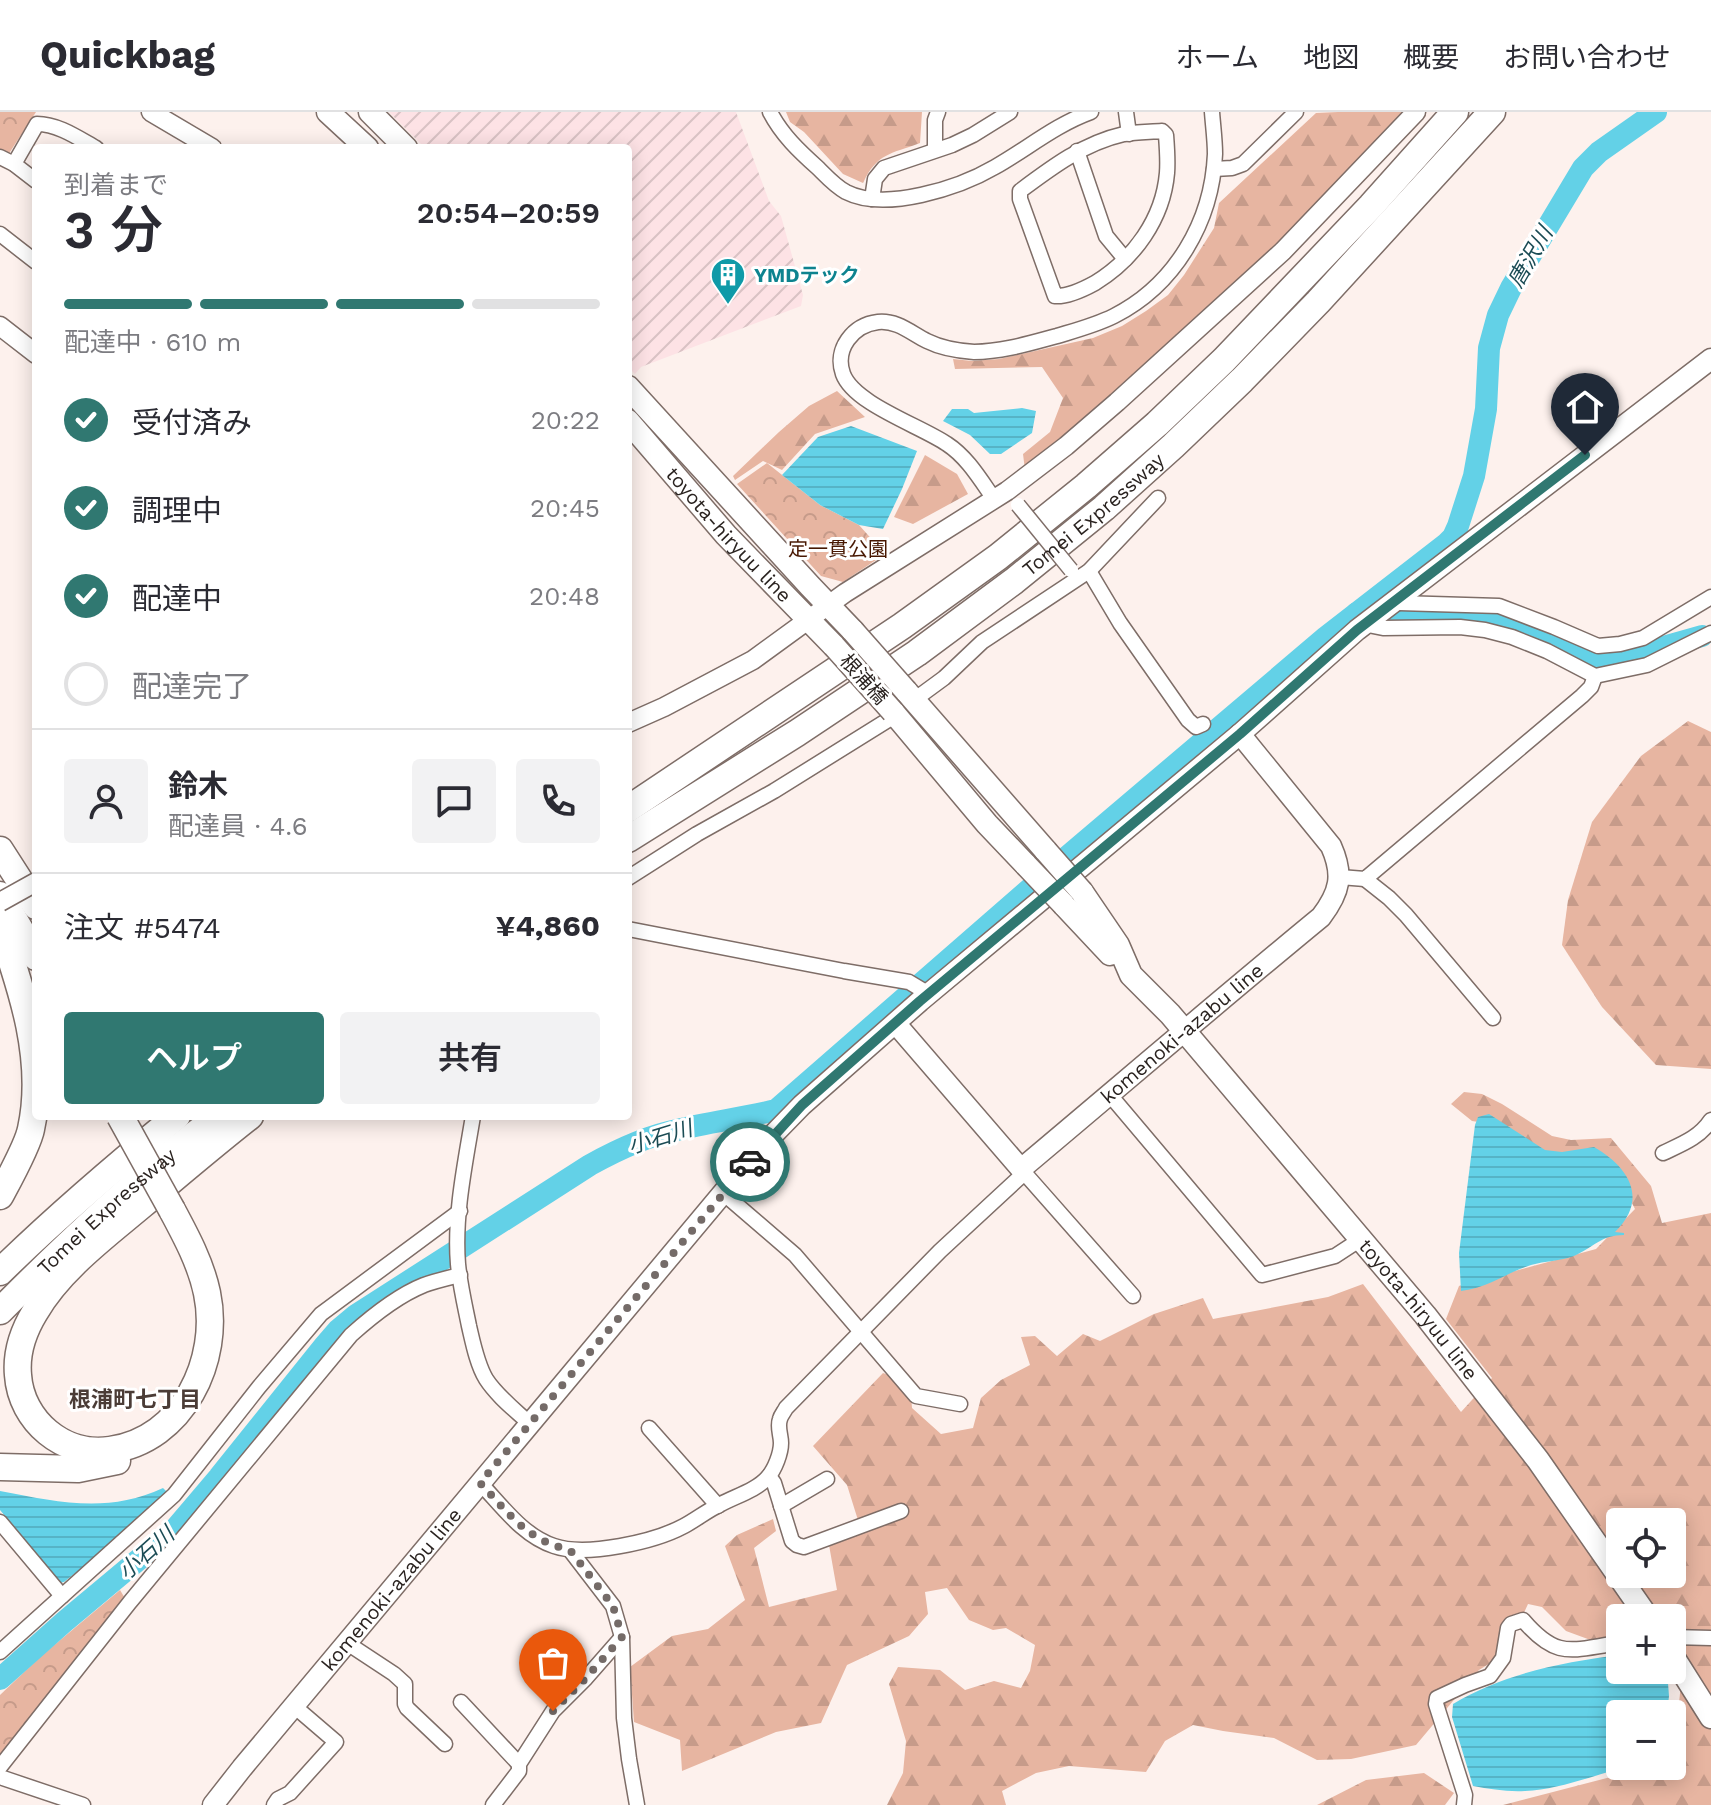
<!DOCTYPE html>
<html lang="ja">
<head>
<meta charset="utf-8">
<style>
	:root { --surface:#fff; --page:#f2f2f3; --text:#2b2b33; --muted:#7c7c81; --line:#e1e1e2; --accent:#307871 }
	body { margin:0; font-family:"Work Sans","Noto Sans JP",sans-serif; background:var(--page); color:var(--text); height:100vh; display:flex; flex-direction:column; font-size:30px; white-space:nowrap }
	* { box-sizing:border-box; margin:0 }
	p { font-size:26px; color:var(--muted) }
	.icon { flex:none; width:44px; height:44px; fill:none; stroke:currentColor; stroke-width:2; stroke-linecap:round; stroke-linejoin:round }
	.map { position:relative; flex:1; overflow:hidden }
	.drawer { position:absolute; left:32px; top:32px; width:600px; height:976px; display:flex; flex-direction:column; background:var(--surface); border-radius:8px; box-shadow:0 4px 20px #0003 }
	.drawer>* { flex:none }
	.fabs { position:absolute; left:1606px; top:1396px; display:grid; gap:16px }
	.fabs a { display:grid; place-items:center; width:80px; height:80px; border-radius:8px; background:var(--surface); box-shadow:0 4px 20px #0003; font-size:40px }
	.pin { position:absolute; display:grid; place-items:center; width:68px; height:68px; color:#fff; margin:-82px -34px; border-radius:50% 50% 50% 0; rotate:-45deg; box-shadow:0 0 8px #0007 }
	.pin .icon { rotate:45deg }
	.courier { position:absolute; display:grid; place-items:center; width:80px; height:80px; margin:-40px; border:6px solid #307871; border-radius:50%; background:#fff; color:#222; box-shadow:0 2px 10px #0007 }
	.overview em { font-style:normal; font-weight:600 }
	.overview div { display:flex; flex-direction:column-reverse }
	.overview { display:flex; align-items:center; justify-content:space-between; height:136px; padding:0 32px }
	h1 { font-size:52px; font-weight:600; line-height:60px }
	.bar { display:grid; grid-template-columns:repeat(4,1fr); gap:12px 8px; align-content:center; height:96px; padding:0 32px }
	.bar i { height:10px; border-radius:6px; background:var(--line) }
	.bar .active { background:var(--accent) }
	.bar p { grid-column:span 4 }
	.line { display:flex; align-items:center; gap:20px; padding:0 32px; border-top:2px solid var(--line) }
	.line div { flex:1 }
	.round { display:grid; place-items:center; flex:none; width:84px; height:84px; border-radius:8px; background:var(--page) }
	ol { padding:0 32px; list-style:none }
	li { display:flex; align-items:center; gap:24px; height:88px }
	li p { margin-inline-start:auto }
	li .icon { padding:8px; border-radius:50%; background:var(--accent); color:#fff; stroke-width:4 }
	li:last-child { color:var(--muted) }
	li i { width:44px; height:44px; border:4px solid var(--line); border-radius:50% }
	.action { display:flex; gap:16px; margin-top:auto; padding:16px 32px }
	.action a { flex:1; height:92px; border-radius:8px; background:var(--accent); color:#fff; font-size:32px; font-weight:600; line-height:92px; text-align:center }
	.action a+a { background:var(--page); color:var(--text) }
	header { display:flex; align-items:center; gap:48px; box-sizing:border-box; height:112px; padding:0 40px; background:var(--surface); border-bottom:2px solid var(--line) }
	header strong { font-size:38px }
	nav { display:flex; gap:44px; margin-inline-start:auto; font-size:28px }
	.map>svg:first-child { display:block }
	.industrial { fill:url(#industrial-furrows) }
	.forest { fill:url(#forest-firs); fill-rule:evenodd }
	.park { fill:url(#park-crowns) }
	.water { fill:url(#water-rules) }
	.lines { fill:none; stroke-linecap:round; stroke-linejoin:round }
	.river { stroke:#63d1e7; stroke-width:22 }
	.minor-casing { stroke:#7e6d67; stroke-width:17 }
	.tertiary-casing { stroke:#7e6d67; stroke-width:21 }
	.secondary-casing { stroke:#7e6d67; stroke-width:23 }
	.primary-casing { stroke:#7e6d67; stroke-width:25 }
	.motorway-casing { stroke:#7e6d67; stroke-width:29 }
	.minor { stroke:#fff; stroke-width:14 }
	.tertiary { stroke:#fff; stroke-width:18 }
	.secondary { stroke:#fff; stroke-width:20 }
	.primary { stroke:#fff; stroke-width:22 }
	.motorway { stroke:#fff; stroke-width:26 }
	.minor-bridge-casing { stroke:#7e6d67; stroke-width:17; stroke-linecap:butt }
	.tertiary-bridge-casing { stroke:#7e6d67; stroke-width:21; stroke-linecap:butt }
	.primary-bridge-casing { stroke:#7e6d67; stroke-width:25; stroke-linecap:butt }
	.motorway-bridge-casing { stroke:#7e6d67; stroke-width:29; stroke-linecap:butt }
	.minor-bridge { stroke:#fff; stroke-width:14 }
	.tertiary-bridge { stroke:#fff; stroke-width:18 }
	.primary-bridge { stroke:#fff; stroke-width:22 }
	.motorway-bridge { stroke:#fff; stroke-width:26 }
	.done { stroke:#746b68; stroke-width:8; stroke-dasharray:0 14.4 }
	.route { stroke:#307871; stroke-width:10 }
	.labels { text-anchor:middle; dominant-baseline:central; stroke-width:6; stroke-linejoin:round; paint-order:stroke }
	.culture-label { font-size:20px; font-weight:bold; fill:#0d838f; stroke:#fff; text-anchor:start }
	.street-label { font-size:20px; fill:#2a2320; stroke:#fff }
	.park-label { font-size:20px; fill:#481802; stroke:#fff }
	.water-label { font-size:22px; font-style:italic; fill:#1b4c55; stroke:#fff }
	.neighbourhood-label { font-size:22px; font-weight:bold; fill:#4b3c36; stroke:#fff }
</style>
</head>
<body>
<header>
<strong>Quickbag</strong>
<nav><a>ホーム</a><a>地図</a><a>概要</a><a>お問い合わせ</a></nav>
</header>
<div class="map">
<svg width="1711" height="1693" viewBox="0 0 1711 1693">
	<defs>
		<pattern id="industrial-furrows" width="10" height="10" patternUnits="userSpaceOnUse" patternTransform="scale(2)"><rect width="10" height="10" fill="#fde2e5"/><path d="M-1 1l2-2M0 10L10 0M9 11l2-2" fill="none" stroke="#d9c2c4"/></pattern>
		<pattern id="forest-firs" width="22" height="20" patternUnits="userSpaceOnUse" patternTransform="scale(2)"><rect width="22" height="20" fill="#e7b5a1"/><path d="M5 1l3.5 6h-7zM16 11l3.5 6h-7z" fill="#c69b8a"/></pattern>
		<pattern id="park-crowns" width="20" height="18" patternUnits="userSpaceOnUse" patternTransform="scale(2)"><rect width="20" height="18" fill="#e7b5a1"/><path d="M2 6a3 3 0 1 1 6 0M12 15a3 3 0 1 1 6 0" fill="none" stroke="#c69b8a"/></pattern>
		<pattern id="water-rules" width="6" height="5" patternUnits="userSpaceOnUse" patternTransform="scale(2)"><rect width="6" height="5" fill="#63d1e7"/><path d="M0 2.5h6" fill="none" stroke="#56b3c6"/></pattern>
	</defs>
	<rect width="100%" height="100%" fill="#fdf1ed"/>
	<!-- industrial -->
	<path class="industrial" d="M389,0H736L769,89L781,104L803,183L801,194L641,255L635,262L628,255V36H425Z"/>
	<!-- forest -->
	<g class="forest">
		<path d="M786,0H922L920,31C891,42 877,41 863,71L843,62L804,20L790,10Z"/>
		<path d="M1338,0H1404L1278,133L1114,285L1025,358L1023,342L1050,320L1063,286L1042,255L955,257L953,247L972,249L999,247L1093,226L1122,214L1146,199L1168,183L1184,163L1214,116L1219,91L1316,1Z"/>
		<path d="M837,279L865,305L815,322L782,358L763,349L735,368L733,364L779,320L809,294Z"/>
		<path d="M925,343L957,362L968,382L913,412L894,405Z"/>
		<path d="M1688,609L1711,620V957L1656,953L1602,895L1562,833L1568,788L1592,710L1641,644Z"/>
		<path d="M1464,980L1482,982L1502,992L1552,1024L1571,1028L1611,1026L1651,1074L1662,1111L1711,1101V1693H1503L1630,1660L1642,1654H1672V1639L1674,1638L1685,1534L1672,1516V1506H1620V1524L1596,1530L1566,1519L1542,1495L1528,1492L1505,1542L1479,1558L1416,1633L1351,1647L1317,1648L1274,1626L1223,1619L1193,1613L1165,1629L1146,1660L1069,1654L1036,1661L1002,1679L1006,1693H887L903,1661L906,1629L889,1572L898,1555L940,1558L965,1578L994,1569L1021,1576L1030,1559L1035,1533L1006,1516L993,1518L969,1508L947,1476L925,1480L928,1502L909,1524L847,1553L821,1611L776,1620L682,1659L680,1628L634,1610L630,1555L672,1524L708,1517L745,1488L725,1434L737,1423L773,1407L776,1419L754,1436L769,1495L837,1478L829,1433L862,1421L847,1373L813,1334L883,1261L910,1271L912,1296L941,1322L973,1316L981,1286L1001,1268L1030,1253L1021,1225L1035,1224L1057,1244L1083,1222L1100,1229L1154,1202L1203,1186L1213,1207L1328,1185L1363,1172L1461,1300L1492,1266L1446,1207L1459,1174L1596,1137L1635,1097L1618,1064L1570,1047L1513,1032L1491,1012L1472,1009L1451,992ZM1620,1410H1672V1462H1620Z"/>
		<path d="M1424,1661L1454,1681L1445,1693H1317L1366,1668Z"/>
	</g>
	<!-- park -->
	<g class="park">
		<path d="M0,0H36L8,43L0,39Z"/>
		<path d="M767,351L820,393L859,413L885,442L843,470L821,464L737,372Z"/>
		<path d="M120,1478L126,1488L0,1649V1583L40,1545Z"/>
	</g>
	<!-- water -->
	<g class="water">
		<path d="M1022,296L1036,299L1032,321L1001,342H990L970,323L943,309L952,297H968L974,301Z"/>
		<path d="M851,314L917,339L902,377L883,417L859,413L820,393L782,363L818,325Z"/>
		<path d="M1489,1002L1545,1038L1562,1040L1594,1035C1629,1055 1649,1087 1615,1120L1624,1121V1123C1601,1123 1594,1135 1574,1144C1560,1149 1545,1149 1531,1153C1505,1161 1491,1175 1461,1179L1459,1141L1475,1013L1478,1005Z"/>
		<path d="M163,1376L167,1380L154,1395L123,1423L64,1470L60,1471L0,1398V1379C58,1390 107,1402 163,1376Z"/>
		<path d="M1620,1543V1558H1667L1669,1584L1667,1602H1620V1654H1624L1619,1657C1589,1665 1556,1678 1525,1679C1507,1680 1490,1677 1473,1674L1452,1605L1453,1592C1503,1562 1562,1550 1620,1543Z"/>
	</g>
	<g class="lines">
		<!-- river -->
		<g class="river">
			<path d="M1357,501L1389,509L1467,506L1484,508L1552,531L1582,546L1593,549L1610,550L1702,524"/>
			<path d="M0,1567L64,1510L174,1418L219,1365L325,1233L338,1218L356,1203L590,1053C617,1038 646,1024 677,1018C710,1010 743,1006 776,998L1049,760L1326,525L1446,432L1453,425L1458,414L1474,364L1486,297L1489,236L1498,203L1511,176L1583,56L1599,40L1656,0"/>
		</g>
		<defs>
			<g id="minor">
				<path d="M770,0C782,23 799,39 818,56C827,65 835,74 846,80C885,100 959,76 995,55C1027,37 1055,13 1091,0"/>
				<path d="M1126,0L1129,22"/>
				<path d="M1162,19L1166,23C1167,36 1168,48 1167,61C1163,107 1134,147 1095,171C1084,177 1068,185 1055,184L1020,87V79C1052,55 1084,31 1124,22C1136,20 1149,20 1162,19Z"/>
				<path d="M935,38V8L938,0"/>
				<path d="M1077,39L1106,124L1125,147"/>
				<path d="M0,45L14,52L36,69"/>
				<path d="M14,52L37,12C58,12 78,26 96,36"/>
				<path d="M1214,57L1232,56L1243,52L1296,0"/>
				<path d="M872,87L875,67L884,56L952,33L973,23L1010,0"/>
				<path d="M0,122L36,150"/>
				<path d="M994,387C980,367 967,345 947,332C921,314 854,292 843,262C834,237 853,213 878,210C897,208 911,221 927,229C941,236 959,239 974,240C1002,240 1031,231 1057,224C1077,218 1096,213 1114,204C1175,173 1212,110 1215,42C1215,28 1213,14 1212,0"/>
				<path d="M1089,459L1120,511L1188,608L1196,615L1203,612"/>
				<path d="M1396,488L1399,491L1499,494L1554,515L1598,534L1620,532L1643,526L1711,485"/>
				<path d="M1368,509L1373,514L1383,516L1460,515L1485,518L1512,525L1547,539L1595,564L1647,553L1711,521"/>
				<path d="M914,588L944,566L982,530L1089,459L1158,386"/>
				<path d="M1340,765L1365,767L1582,584L1591,575L1595,564"/>
				<path d="M628,766L697,722L774,679L896,603"/>
				<path d="M1365,767L1389,786L1406,803L1493,906"/>
				<path d="M628,817L844,859L909,870L929,882"/>
				<path d="M1110,983L1262,1163L1335,1144L1361,1127"/>
				<path d="M473,1004C465,1052 454,1104 458,1152C460,1173 465,1194 469,1214C473,1231 477,1252 486,1267C497,1284 515,1298 529,1311"/>
				<path d="M1663,1041C1682,1032 1699,1026 1711,1008"/>
				<path d="M723,1081L795,1143L916,1284L960,1292"/>
				<path d="M649,1316L718,1394"/>
				<path d="M769,1364L774,1371L792,1429L797,1433L804,1435L901,1399"/>
				<path d="M480,1371C502,1394 523,1424 554,1434C586,1445 654,1430 684,1414C697,1407 708,1398 721,1392C736,1384 757,1378 768,1365C775,1357 781,1341 781,1331C781,1323 777,1315 780,1307C781,1303 784,1300 786,1296L940,1139L1020,1065L1021,1057L1133,1184"/>
				<path d="M781,1394L827,1367"/>
				<path d="M0,1410L62,1484"/>
				<path d="M570,1438L613,1494L622,1525L624,1606L629,1647L637,1693"/>
				<path d="M1672,1525L1711,1526"/>
				<path d="M347,1531L394,1562L405,1572V1592L407,1596L445,1632"/>
				<path d="M0,1540L174,1383L259,1275L321,1202L460,1099"/>
				<path d="M461,1590L519,1652"/>
				<path d="M0,1655L130,1490L351,1223C371,1205 399,1183 424,1173C435,1169 448,1166 460,1163"/>
				<path d="M0,1665L83,1693"/>
				<path d="M274,1693L278,1687L290,1681L336,1630L294,1594"/>
				<path d="M493,1693L519,1659V1652L553,1599L586,1566L622,1525"/>
				<path d="M1464,1693L1465,1683L1436,1592L1437,1586L1465,1573L1490,1564L1503,1546L1508,1516L1511,1512L1523,1508C1558,1549 1572,1537 1620,1531"/>
			</g>
			<g id="tertiary">
				<path d="M151,0L212,36"/>
				<path d="M0,214L36,242"/>
				<path d="M628,611L664,595L753,548L845,481L1007,379L1066,334L1117,290L1283,139L1416,0"/>
			</g>
			<g id="secondary">
				<path id="s1" d="M896,912L1021,1057C1121,973 1220,888 1321,805C1340,780 1344,763 1331,734L1240,622"/>
				<path id="s2" d="M213,1693L242,1656L723,1081L765,1031L802,993L920,889L1240,622L1357,518L1711,247"/>
			</g>
			<g id="primary">
				<path d="M328,0L367,36"/>
				<path d="M370,0L406,36"/>
				<path d="M628,275L810,474L853,519"/>
				<path id="s3" d="M628,309L726,423L834,534"/>
				<path d="M906,579L1046,739"/>
				<path d="M893,600L987,712L1026,753"/>
				<path id="s4" d="M1082,780L1118,833L1131,863L1170,902L1425,1203L1538,1348L1648,1506"/>
				<path d="M1064,793L1110,842"/>
				<path d="M1672,1543L1711,1605"/>
			</g>
			<g id="motorway">
				<path d="M628,697L902,514L998,445L1086,374L1157,312L1224,248L1371,94L1455,0"/>
				<path id="s5" d="M628,727L797,621L917,541L1014,469L1104,396L1173,334L1242,268L1318,190L1492,0"/>
				<path d="M0,738L36,794"/>
				<path d="M0,783L36,845"/>
				<path d="M0,814C22,878 46,949 31,1017C28,1033 8,1069 0,1084"/>
				<path d="M172,1098C186,1124 201,1152 207,1181C221,1248 183,1328 110,1338C64,1345 21,1309 18,1263C16,1241 24,1218 35,1200C59,1158 105,1124 142,1093C178,1063 213,1033 250,1004"/>
				<path d="M0,1160C56,1105 116,1054 177,1004"/>
				<path id="s6" d="M0,1199C69,1130 140,1063 219,1004"/>
				<path d="M0,1355L78,1357L117,1349"/>
			</g>
		</defs>
		<!-- minor casing -->
		<use href="#minor" class="minor-casing"/>
		<!-- tertiary casing -->
		<use href="#tertiary" class="tertiary-casing"/>
		<!-- secondary casing -->
		<use href="#secondary" class="secondary-casing"/>
		<!-- primary casing -->
		<use href="#primary" class="primary-casing"/>
		<!-- motorway casing -->
		<use href="#motorway" class="motorway-casing"/>
		<!-- minor -->
		<use href="#minor" class="minor"/>
		<!-- tertiary -->
		<use href="#tertiary" class="tertiary"/>
		<!-- secondary -->
		<use href="#secondary" class="secondary"/>
		<!-- primary -->
		<use href="#primary" class="primary"/>
		<!-- motorway -->
		<use href="#motorway" class="motorway"/>
		<defs>
			<path id="minor-bridge" d="M1018,393L1071,458"/>
			<path id="tertiary-bridge" d="M0,790L36,770"/>
			<g id="primary-bridge">
				<path d="M853,519L906,579"/>
				<path d="M834,534L893,600"/>
				<path d="M1046,739L1082,780"/>
				<path d="M1026,753L1064,793"/>
			</g>
			<path id="motorway-bridge" d="M120,1004L172,1098"/>
		</defs>
		<!-- minor-bridge casing -->
		<use href="#minor-bridge" class="minor-bridge-casing"/>
		<!-- tertiary-bridge casing -->
		<use href="#tertiary-bridge" class="tertiary-bridge-casing"/>
		<!-- primary-bridge casing -->
		<use href="#primary-bridge" class="primary-bridge-casing"/>
		<!-- motorway-bridge casing -->
		<use href="#motorway-bridge" class="motorway-bridge-casing"/>
		<!-- minor-bridge -->
		<use href="#minor-bridge" class="minor-bridge"/>
		<!-- tertiary-bridge -->
		<use href="#tertiary-bridge" class="tertiary-bridge"/>
		<!-- primary-bridge -->
		<use href="#primary-bridge" class="primary-bridge"/>
		<!-- motorway-bridge -->
		<use href="#motorway-bridge" class="motorway-bridge"/>
	</g>
	<g class="lines">
		<!-- done -->
		<path class="done" d="M553,1599L586,1566L622,1525L613,1494L570,1438C526,1428 510,1402 480,1371L750,1050"/>
		<!-- route -->
		<path class="route" d="M750,1050L802,993L920,889L1240,622L1357,518L1585,343"/>
	</g>
	<!-- icons -->
	<defs>
		<symbol id="building-pin" viewBox="-11 -11 22 30"><path d="M0 17L-7.5 6A9.5 9.5 0 1 1 7.5 6Z" fill="#0f9aa8" stroke="#fff"/><path d="M-4-6H4V6H1V3H-1V6H-4ZM-2.5-4.3h1.7v1.8h-1.7ZM.8-4.3h1.7v1.8H.8ZM-2.5-1h1.7V.8h-1.7ZM.8-1h1.7V.8H.8Z" fill="#fff"/></symbol>
	</defs>
	<g fill-rule="evenodd">
		<use href="#building-pin" x="708" y="143" width="40" height="54"/>
	</g>
	<g class="labels">
		<!-- culture labels -->
		<g class="culture-label">
			<text x="754" y="163">YMDテック</text>
		</g>
		<!-- street labels -->
		<g class="street-label">
			<text stroke="none"><textPath href="#s5" startOffset="568">Tomei Expressway</textPath></text>
			<text stroke="none"><textPath href="#s3" startOffset="152">toyota-hiryuu line</textPath></text>
			<text transform="translate(864 567) rotate(48)">根浦橋</text>
			<text stroke="none"><textPath href="#s1" startOffset="402">komenoki-azabu line</textPath></text>
			<text stroke="none"><textPath href="#s6" startOffset="146">Tomei Expressway</textPath></text>
			<text stroke="none"><textPath href="#s4" startOffset="538">toyota-hiryuu line</textPath></text>
			<text stroke="none"><textPath href="#s2" startOffset="280">komenoki-azabu line</textPath></text>
		</g>
		<!-- park labels -->
		<g class="park-label">
			<text x="838" y="437">定一貫公園</text>
		</g>
		<!-- water labels -->
		<g class="water-label">
			<text transform="translate(1530 145) rotate(-60)">唐沢川</text>
			<text transform="translate(660 1025) rotate(-17)">小石川</text>
			<text transform="translate(146 1441) rotate(-42)">小石川</text>
		</g>
		<!-- neighbourhood labels -->
		<g class="neighbourhood-label">
			<text x="135" y="1287">根浦町七丁目</text>
		</g>
	</g>
</svg>
<div class="fabs">
<a><svg class="icon" aria-label="locate" viewBox="0 0 24 24"><circle cx="12" cy="12" r="6"/><path d="M12 2v4M12 18v4M2 12h4M18 12h4"/></svg></a>
<a>+</a>
<a>−</a>
</div>
<div class="pin" style="left:553px;top:1599px;background:#ea580c"><svg class="icon" aria-label="bag" viewBox="0 0 24 24"><path d="M5 8h14l-1 12H6zM9 8a3 3 0 0 1 6 0"/></svg></div>
<div class="pin" style="left:1585px;top:343px;background:#1f2937"><svg class="icon" aria-label="home" viewBox="0 0 24 24"><path d="M3 11l9-7 9 7M6 9v11h12V9"/></svg></div>
<div class="courier" style="left:750px;top:1050px"><svg class="icon" aria-label="car" viewBox="0 0 24 24"><path d="M5 17H2v-5l4-1 3-4h7l3 4 3 1v5h-3M9 17h6M6 11h13"/><circle cx="7" cy="17" r="2"/><circle cx="17" cy="17" r="2"/></svg></div>
<section class="drawer">
<div class="overview"><div><h1>3 分</h1><p>到着まで</p></div><em>20:54–20:59</em></div>
<div class="bar"><i class="active"></i><i class="active"></i><i class="active"></i><i></i><p>配達中 · 610 m</p></div>
<ol>
<li><svg class="icon" aria-label="check" viewBox="0 0 24 24"><path d="M5 12l5 5 9-10"/></svg>受付済み<p>20:22</p></li>
<li><svg class="icon" aria-label="check" viewBox="0 0 24 24"><path d="M5 12l5 5 9-10"/></svg>調理中<p>20:45</p></li>
<li><svg class="icon" aria-label="check" viewBox="0 0 24 24"><path d="M5 12l5 5 9-10"/></svg>配達中<p>20:48</p></li>
<li><i></i>配達完了</li>
</ol>
<div class="line" style="height:144px"><a class="round"><svg class="icon" aria-label="person" viewBox="0 0 24 24"><circle cx="12" cy="8" r="4"/><path d="M4 21q1-7 8-7t8 7"/></svg></a><div><b>鈴木</b><p>配達員 · 4.6</p></div><a class="round"><svg class="icon" aria-label="chat" viewBox="0 0 24 24"><path d="M4 5h16v11H9l-5 4z"/></svg></a><a class="round"><svg class="icon" aria-label="phone" viewBox="0 0 24 24"><path d="M5 4h4l2 5-3 2q2 4 5 5l2-3 5 2v4C11 20 4 13 5 4z"/></svg></a></div>
<div class="line" style="height:104px"><div>注文 #5474</div><b>¥4,860</b></div>
<div class="action"><a>ヘルプ</a><a>共有</a></div>
</section>
</div>
</body>
</html>
